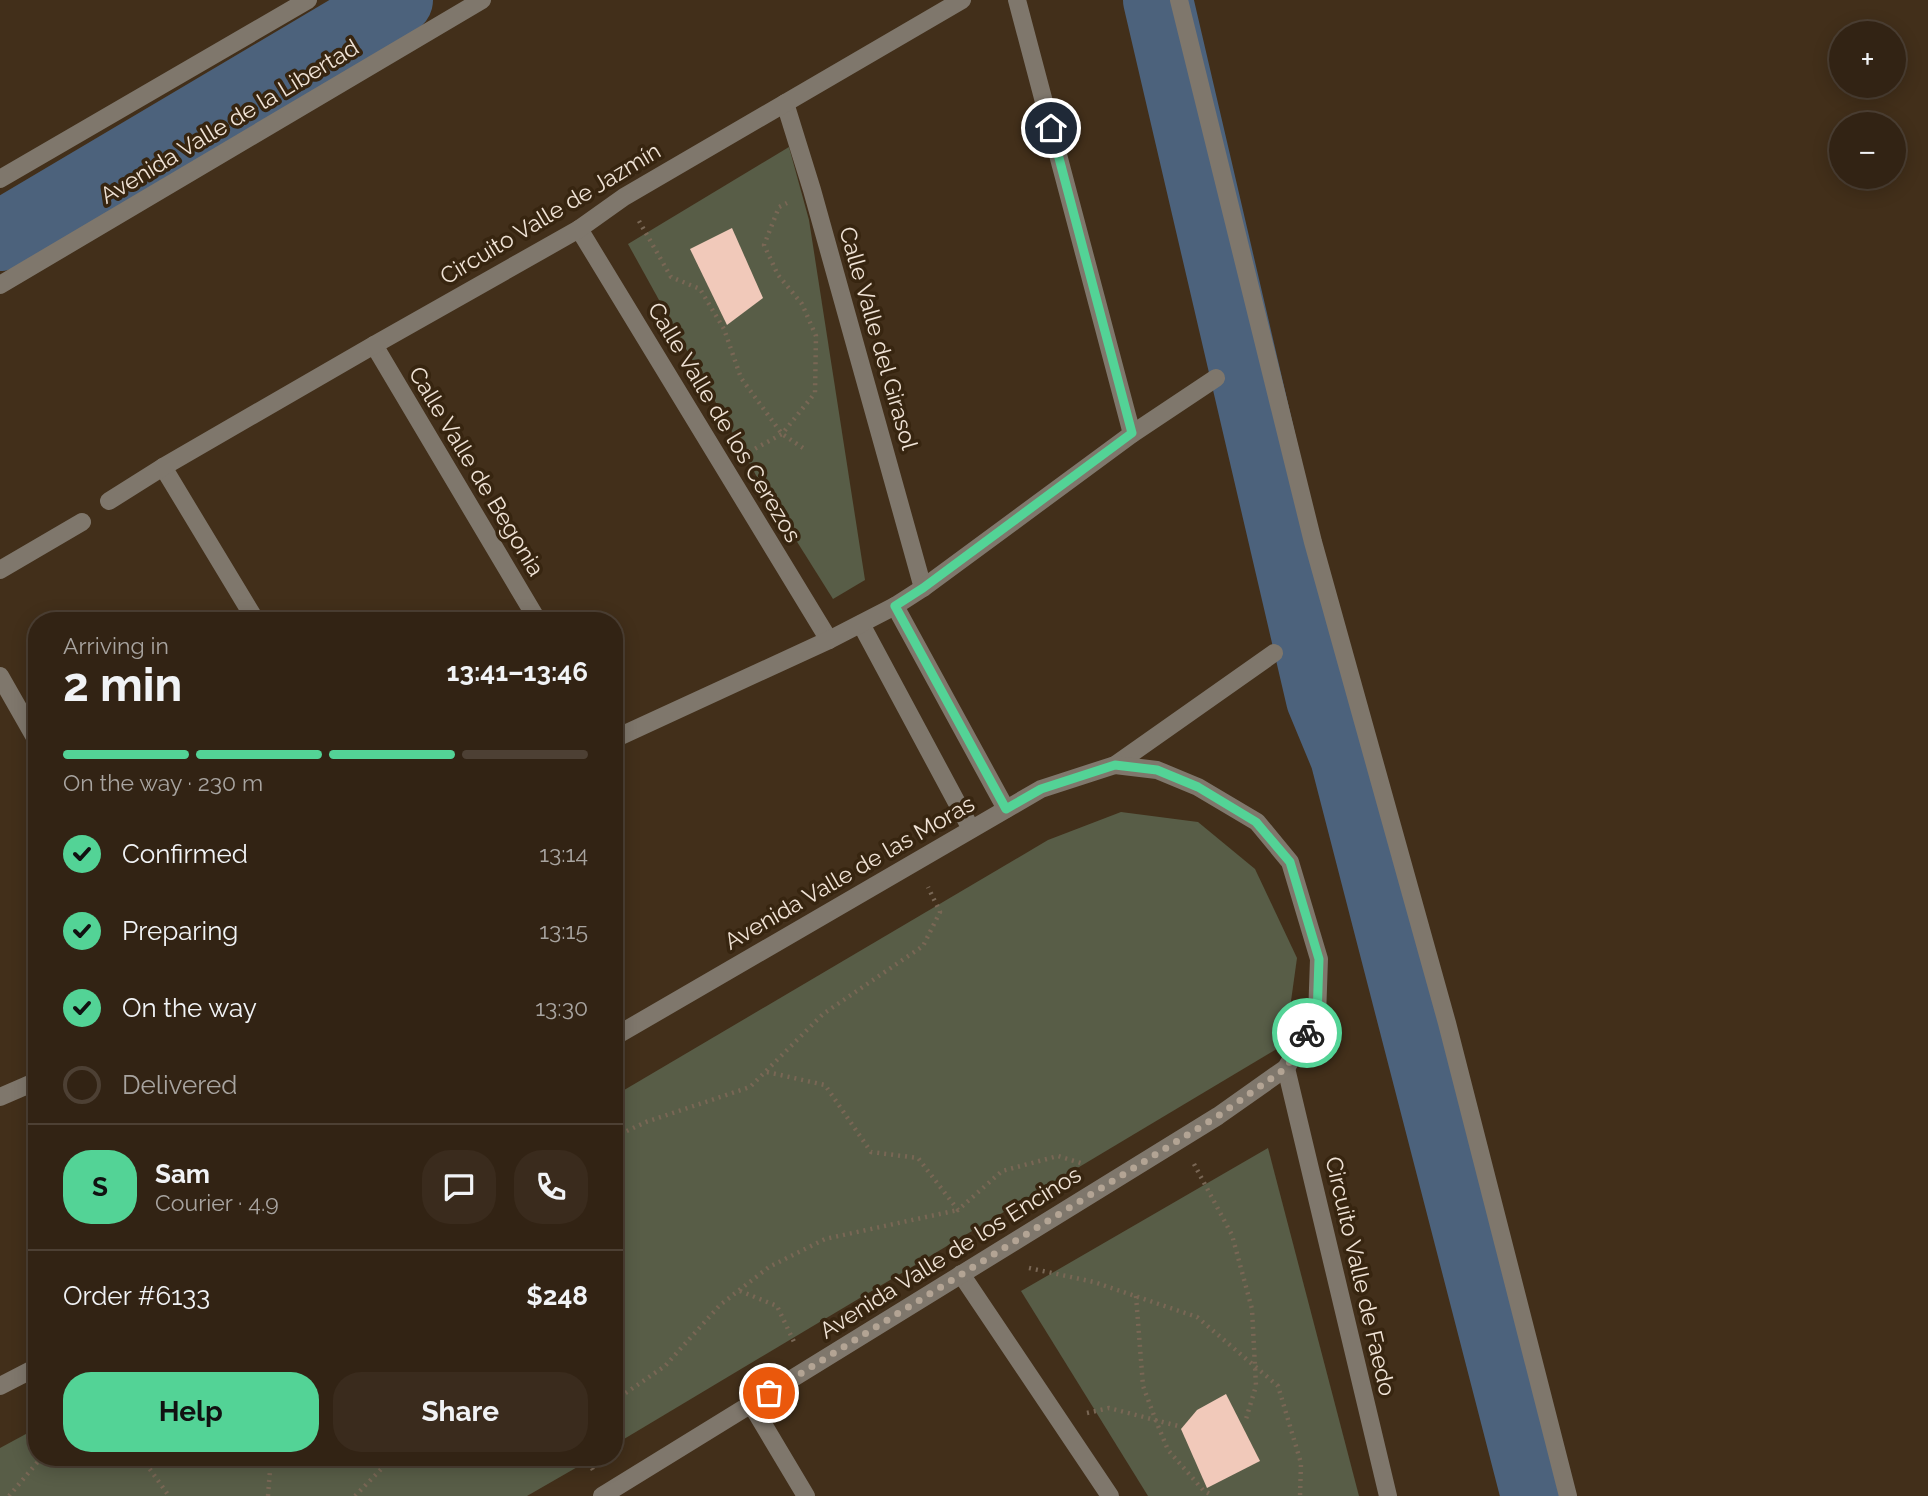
<!DOCTYPE html>
<html lang="en">
<head>
<meta charset="utf-8">
<style>
	:root { --surface:#322314; --page:#3a2b1d; --text:#f1f3f6; --muted:#a8a4a0; --line:#4d4034; --accent:#53d396 }
	body { margin:0; font-family:Raleway,sans-serif; background:var(--page); color:var(--text); height:100vh; display:flex; flex-direction:column; font-size:26px; white-space:nowrap }
	* { box-sizing:border-box; margin:0 }
	p { font-size:23px; color:var(--muted) }
	.icon { flex:none; width:38px; height:38px; fill:none; stroke:currentColor; stroke-width:2; stroke-linecap:round; stroke-linejoin:round }
	.map { position:relative; flex:1; overflow:hidden }
	.drawer { position:absolute; left:28px; top:612px; width:595px; height:854px; display:flex; flex-direction:column; background:var(--surface); border-radius:28px; box-shadow:0 4px 18px #0003,0 0 0 2px var(--line) }
	.drawer>* { flex:none }
	.fabs { position:absolute; left:1829px; top:21px; display:grid; gap:14px }
	.fabs a { display:grid; place-items:center; width:77px; height:77px; border-radius:50%; background:var(--surface); box-shadow:0 4px 18px #0003,0 0 0 2px var(--line); font-size:35px }
	.pin { position:absolute; display:grid; place-items:center; width:60px; height:60px; color:#fff; margin:-30px; border:4px solid #fff; border-radius:50%; box-shadow:0 2px 7px #0007 }
	.courier { position:absolute; display:grid; place-items:center; width:70px; height:70px; margin:-35px; border:5px solid #53d396; border-radius:50%; background:#fff; color:#222; box-shadow:0 2px 9px #0007 }
	.overview em { font-style:normal; font-weight:700 }
	.overview div { display:flex; flex-direction:column-reverse }
	.overview { display:flex; align-items:center; justify-content:space-between; height:119px; padding:0 35px }
	h1 { font-size:46px; font-weight:700; line-height:52px }
	.bar { display:grid; grid-template-columns:repeat(4,1fr); gap:10px 7px; align-content:center; height:84px; padding:0 35px }
	.bar i { height:9px; border-radius:5px; background:var(--line) }
	.bar .current { background:var(--accent) }
	.bar p { grid-column:span 4 }
	.line { display:flex; align-items:center; gap:18px; padding:0 35px; border-top:2px solid var(--line) }
	.line div { flex:1 }
	.round { display:grid; place-items:center; flex:none; width:74px; height:74px; border-radius:28px; background:var(--page) }
	ol { padding:0 35px; list-style:none }
	li { display:flex; align-items:center; gap:21px; height:77px }
	li p { margin-inline-start:auto }
	li .icon { padding:7px; border-radius:50%; background:var(--accent); color:#111; stroke-width:4 }
	li:last-child { color:var(--muted) }
	li i { width:38px; height:38px; border:4px solid var(--line); border-radius:50% }
	.button { display:flex; gap:14px; margin-top:auto; padding:14px 35px }
	.button a { flex:1; height:80px; border-radius:28px; background:var(--accent); color:#111; font-size:28px; font-weight:700; line-height:80px; text-align:center }
	.button a+a { background:var(--page); color:var(--text) }
	.map>svg:first-child { display:block }
	.green { fill:#585d47 }
	.lines { fill:none; stroke-linecap:round; stroke-linejoin:round }
	.river { stroke:#4c627c; stroke-width:70 }
	.building { fill:#f1c9ba }
	.path { stroke:#796755; stroke-width:4.5; stroke-dasharray:2 5; stroke-linecap:butt }
	.minor { stroke:#7f776c; stroke-width:18 }
	.done { stroke:#b3a494; stroke-width:7; stroke-dasharray:0 12.6 }
	.route { stroke:#53d396; stroke-width:9 }
	.labels { text-anchor:middle; dominant-baseline:central; stroke-width:7; stroke-linejoin:round; paint-order:stroke }
	.street-label { font-size:23px; fill:#f0e3d6; stroke:#372510 }
</style>
</head>
<body>
<div class="map">
<svg width="1928" height="1496" viewBox="0 0 1928 1496">
	<rect width="100%" height="100%" fill="#422f1a"/>
	<!-- green -->
	<g class="green">
		<path d="M789,147L809,220L865,580L833,599L762,486L628,244Z"/>
		<path d="M1121,812L1198,822L1255,869L1297,958L1285,1044L614,1445V1096L1048,840Z"/>
		<path d="M1268,1148L1359,1496H1148L1021,1291Z"/>
		<path d="M37,1428V1458H593L527,1496H0V1448Z"/>
	</g>
	<g class="lines">
		<!-- river -->
		<g class="river">
			<path d="M1158,0L1321,699L1345,757L1536,1496"/>
			<path d="M0,236L398,0"/>
		</g>
	</g>
	<!-- building -->
	<g class="building">
		<path d="M732,228L763,298L727,325L690,249Z"/>
		<path d="M1226,1394L1260,1461L1207,1488L1181,1429L1197,1410Z"/>
	</g>
	<g class="lines">
		<!-- path -->
		<g class="path">
			<path d="M639,221L671,277L700,289L724,329L741,378L782,434L806,450"/>
			<path d="M749,452L782,434L815,393L816,336L802,304L778,275L764,245L779,207L787,203"/>
			<path d="M767,1072L825,1085L871,1152L918,1158L958,1210L1002,1171L1058,1156L1084,1164"/>
			<path d="M614,1137L646,1122L750,1087L823,1014L923,946L940,912L928,887"/>
			<path d="M1194,1164L1232,1235L1252,1309L1256,1386L1246,1419"/>
			<path d="M1029,1268L1094,1282L1197,1317L1278,1386L1301,1463L1300,1496"/>
			<path d="M740,1291L777,1306L795,1344"/>
			<path d="M1136,1296L1143,1386L1156,1421L1168,1450L1203,1490L1213,1496"/>
			<path d="M614,1401L665,1366L720,1305L769,1267L825,1239L958,1210"/>
			<path d="M1087,1413L1109,1408L1178,1426"/>
			<path d="M132,1458L149,1468L169,1496"/>
			<path d="M583,1458L588,1461L593,1470"/>
			<path d="M9,1496L41,1458"/>
			<path d="M268,1496L270,1470"/>
			<path d="M355,1496L392,1458"/>
		</g>
		<!-- minor -->
		<g class="minor">
			<path d="M1017,0L1132,434"/>
			<path d="M1179,0L1313,542L1447,1023L1568,1496"/>
			<path d="M785,103L812,190L923,588"/>
			<path d="M0,179L308,0"/>
			<path d="M579,229L829,640"/>
			<path d="M0,285L482,0"/>
			<path d="M374,345L538,621"/>
			<path d="M163,467L256,621"/>
			<path d="M109,501L163,467L374,345L579,229L624,197L962,0"/>
			<path d="M0,570L82,522"/>
			<path d="M895,606L1006,809"/>
			<path d="M861,624L971,829"/>
			<path d="M0,676L37,741"/>
			<path d="M614,739L829,640L895,606L923,588L1132,434L1216,378"/>
			<path d="M614,1037L1041,789L1115,765L1274,653"/>
			<path d="M1286,1068L1388,1496"/>
			<path d="M0,1097L37,1081"/>
			<path d="M961,1274L1110,1496"/>
			<path d="M0,1386L37,1367"/>
			<path d="M751,1404L806,1496"/>
			<path d="M602,1496L1218,1116L1286,1068L1317,1017L1319,959L1290,862L1257,822L1198,787L1157,770L1115,765"/>
		</g>
	</g>
	<g class="lines">
		<!-- done -->
		<path class="done" d="M769,1393L1218,1116L1286,1068L1307,1033"/>
		<!-- route -->
		<path class="route" d="M1051,128L1132,433L923,588L895,606L1006,809L1041,789L1115,765L1157,770L1198,787L1256,822L1290,862L1319,959L1317,1017L1307,1033"/>
	</g>
	<g class="labels">
		<!-- street labels -->
		<g class="street-label">
			<text transform="translate(229 121) rotate(-31)">Avenida Valle de la Libertad</text>
			<text transform="translate(550 213) rotate(-31)">Circuito Valle de Jazmín</text>
			<text transform="translate(879 338) rotate(74)">Calle Valle del Girasol</text>
			<text transform="translate(725 422) rotate(59)">Calle Valle de los Cerezos</text>
			<text transform="translate(477 471) rotate(59)">Calle Valle de Begonia</text>
			<text transform="translate(849 872) rotate(-30)">Avenida Valle de las Moras</text>
			<text transform="translate(950 1252) rotate(-32)">Avenida Valle de los Encinos</text>
			<text transform="translate(1361 1276) rotate(77)">Circuito Valle de Faedo</text>
		</g>
	</g>
</svg>
<div class="fabs">
<a>+</a>
<a>−</a>
</div>
<div class="pin" style="left:769px;top:1393px;background:#ea580c"><svg class="icon" aria-label="bag" viewBox="0 0 24 24"><path d="M5 8h14l-1 12H6zM9 8a3 3 0 0 1 6 0"/></svg></div>
<div class="pin" style="left:1051px;top:128px;background:#1f2937"><svg class="icon" aria-label="home" viewBox="0 0 24 24"><path d="M3 11l9-7 9 7M6 9v11h12V9"/></svg></div>
<div class="courier" style="left:1307px;top:1033px"><svg class="icon" aria-label="bike" viewBox="0 0 24 24"><circle cx="6" cy="16" r="4"/><circle cx="18" cy="16" r="4"/><path d="M6 16l4-8h5l3 8M10 8l3 8H6M13 5h3"/></svg></div>
<section class="drawer">
<div class="overview"><div><h1>2 min</h1><p>Arriving in</p></div><em>13:41–13:46</em></div>
<div class="bar"><i class="current"></i><i class="current"></i><i class="current"></i><i></i><p>On the way · 230 m</p></div>
<ol>
<li><svg class="icon" aria-label="check" viewBox="0 0 24 24"><path d="M5 12l5 5 9-10"/></svg>Confirmed<p>13:14</p></li>
<li><svg class="icon" aria-label="check" viewBox="0 0 24 24"><path d="M5 12l5 5 9-10"/></svg>Preparing<p>13:15</p></li>
<li><svg class="icon" aria-label="check" viewBox="0 0 24 24"><path d="M5 12l5 5 9-10"/></svg>On the way<p>13:30</p></li>
<li><i></i>Delivered</li>
</ol>
<div class="line" style="height:126px"><b class="round" style="background:var(--accent);color:#111">S</b><div><b>Sam</b><p>Courier · 4.9</p></div><a class="round"><svg class="icon" aria-label="chat" viewBox="0 0 24 24"><path d="M4 5h16v11H9l-5 4z"/></svg></a><a class="round"><svg class="icon" aria-label="phone" viewBox="0 0 24 24"><path d="M5 4h4l2 5-3 2q2 4 5 5l2-3 5 2v4C11 20 4 13 5 4z"/></svg></a></div>
<div class="line" style="height:91px"><div>Order #6133</div><b>$248</b></div>
<div class="button"><a>Help</a><a>Share</a></div>
</section>
</div>
</body>
</html>
